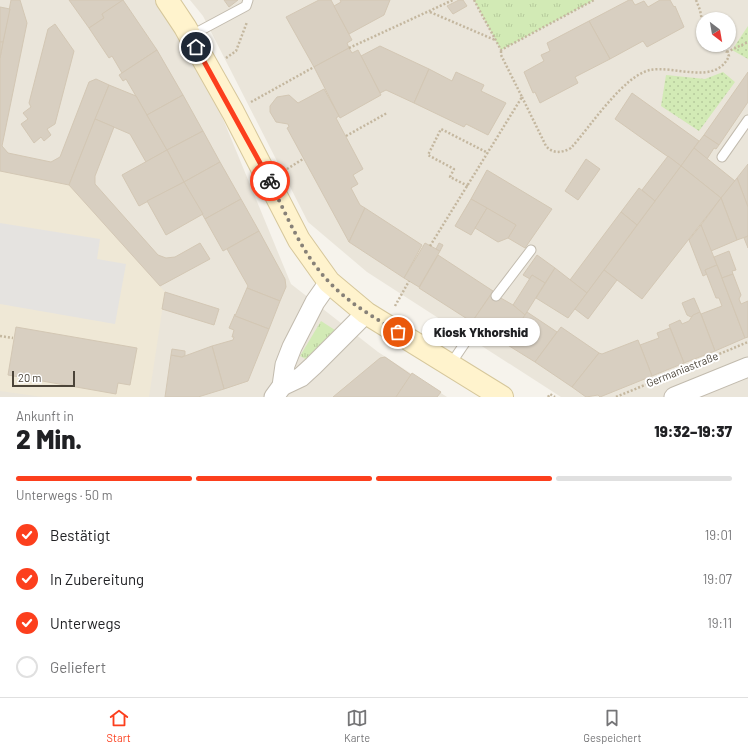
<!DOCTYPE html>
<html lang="de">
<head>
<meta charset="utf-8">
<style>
	:root { --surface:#fff; --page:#f2f2f2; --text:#202124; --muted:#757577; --line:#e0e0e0; --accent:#fc3f1d }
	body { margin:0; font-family:Barlow,sans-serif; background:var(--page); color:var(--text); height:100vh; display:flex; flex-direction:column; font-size:15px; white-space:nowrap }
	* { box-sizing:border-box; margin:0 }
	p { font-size:13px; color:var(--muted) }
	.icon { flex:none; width:22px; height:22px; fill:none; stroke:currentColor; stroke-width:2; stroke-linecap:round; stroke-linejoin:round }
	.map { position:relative; height:397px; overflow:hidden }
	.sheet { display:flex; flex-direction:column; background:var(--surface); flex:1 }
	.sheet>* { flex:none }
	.needle { width:26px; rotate:149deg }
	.buttons { position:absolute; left:696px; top:12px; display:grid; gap:8px }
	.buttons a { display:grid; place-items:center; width:40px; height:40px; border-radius:50%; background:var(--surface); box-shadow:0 1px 3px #0004; font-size:20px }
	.scale { position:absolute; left:12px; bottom:10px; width:63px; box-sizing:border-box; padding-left:4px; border:2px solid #4b4439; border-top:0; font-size:11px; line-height:14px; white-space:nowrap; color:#4b4439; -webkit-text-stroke:3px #fff; paint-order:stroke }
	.pin { position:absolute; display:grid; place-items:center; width:34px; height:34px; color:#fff; margin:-17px; border:2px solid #fff; border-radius:50%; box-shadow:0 1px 4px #0007 }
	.courier { position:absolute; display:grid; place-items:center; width:40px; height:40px; margin:-20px; border:3px solid #fc3f1d; border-radius:50%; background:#fff; color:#222; box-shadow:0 1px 5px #0007 }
	.bubble { position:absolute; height:28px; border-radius:14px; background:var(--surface); box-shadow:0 1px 3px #0004; font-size:13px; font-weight:800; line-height:28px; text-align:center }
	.head em { font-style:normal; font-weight:800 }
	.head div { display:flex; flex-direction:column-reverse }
	.head { display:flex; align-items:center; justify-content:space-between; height:68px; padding:0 16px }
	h1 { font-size:26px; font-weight:800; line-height:30px }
	.bar { display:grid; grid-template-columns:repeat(4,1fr); gap:6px 4px; align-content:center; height:48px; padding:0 16px }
	.bar i { height:5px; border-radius:3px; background:var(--line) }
	.bar .active { background:var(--accent) }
	.bar p { grid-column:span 4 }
	ol { padding:0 16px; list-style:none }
	li { display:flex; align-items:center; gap:12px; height:44px }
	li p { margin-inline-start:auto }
	li .icon { padding:4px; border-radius:50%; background:var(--accent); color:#fff; stroke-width:4 }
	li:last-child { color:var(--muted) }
	li i { width:22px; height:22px; border:2px solid var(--line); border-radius:50% }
	.menu { display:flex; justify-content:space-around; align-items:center; height:56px; border-top:1px solid var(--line); background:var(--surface); font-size:11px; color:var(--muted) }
	.menu a { display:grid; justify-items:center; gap:2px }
	.menu .active { color:var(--accent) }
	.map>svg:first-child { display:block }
	.residential { fill:#eae5da; fill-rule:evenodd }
	.education { fill:#efe8d6 }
	.grass { fill:url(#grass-tufts) }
	.park { fill:url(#park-dots) }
	.parking { fill:#e5e3e0 }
	.building { fill:#d8cfc1; stroke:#d3c7b4 }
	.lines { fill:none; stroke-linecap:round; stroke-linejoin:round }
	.lane-casing { stroke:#c2bbae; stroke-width:11 }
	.street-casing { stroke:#c2bbae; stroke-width:21 }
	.secondary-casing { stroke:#d6c79b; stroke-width:24 }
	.path { stroke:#c4b79f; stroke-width:2.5; stroke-dasharray:2 2; stroke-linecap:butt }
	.lane { stroke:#fff; stroke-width:9 }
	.street { stroke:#fff; stroke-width:19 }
	.secondary { stroke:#fff3cd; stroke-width:22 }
	.done { stroke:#878178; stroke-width:4; stroke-dasharray:0 7.2 }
	.route { stroke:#fc3f1d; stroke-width:5 }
	.labels { text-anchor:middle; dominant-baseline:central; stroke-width:4; stroke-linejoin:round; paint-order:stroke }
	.street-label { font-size:11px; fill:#4b4439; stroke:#fff }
</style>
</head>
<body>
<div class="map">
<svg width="748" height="397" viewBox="0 0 748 397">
	<defs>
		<pattern id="grass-tufts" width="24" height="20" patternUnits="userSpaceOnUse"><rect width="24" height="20" fill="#d2eab5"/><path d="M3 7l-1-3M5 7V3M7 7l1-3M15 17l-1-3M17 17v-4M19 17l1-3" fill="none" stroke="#b6ca9c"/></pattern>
		<pattern id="park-dots" width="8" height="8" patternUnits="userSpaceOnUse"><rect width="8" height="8" fill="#d2eab5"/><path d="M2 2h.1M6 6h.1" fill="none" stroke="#b6ca9c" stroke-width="1.8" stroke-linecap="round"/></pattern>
	</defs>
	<rect width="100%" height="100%" fill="#f6f3ec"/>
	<!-- residential -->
	<g class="residential">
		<path d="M0,0H160L204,73L291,284L378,352L447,397H0Z"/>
		<path d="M190,0H748V397H561L367,272L308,222L203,16ZM703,19H729V45H703Z"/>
	</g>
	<!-- education -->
	<path class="education" d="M0,171L69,185L165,292L149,397H43L0,391Z"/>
	<!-- grass -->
	<g class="grass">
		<path d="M474,0H594L501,50Z"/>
		<path d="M321,321L338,332L309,361L300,356Z"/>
	</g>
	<!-- park -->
	<g class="park">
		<path d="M748,26V59L732,50Z"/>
		<path d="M723,72L735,82L699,131L661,106L666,75L705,79Z"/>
	</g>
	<!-- parking -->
	<path class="parking" d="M0,223L100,239L97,259L126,264L115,324L0,304Z"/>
	<!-- building -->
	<g class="building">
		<path d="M11,0H20L27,23L2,146L8,153L51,162L60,157L89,82L96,79L109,85L69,185L0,171V58Z"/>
		<path d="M69,0H123L102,14L104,18L89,28Z"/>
		<path d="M123,0L157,50L122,73L112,56L109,58L89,28L104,18L102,14Z"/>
		<path d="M224,0H238L229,7Z"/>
		<path d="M319,0H331L352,40L347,43L349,48L314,67L286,17Z"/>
		<path d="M340,0H390L384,15L349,34L334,6L341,2Z"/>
		<path d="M459,0H463L467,6L453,14L447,6Z"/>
		<path d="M629,0H632L635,5L644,1L648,7L660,0H670L674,7L675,6L684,27L647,47L643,41L610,59L589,21Z"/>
		<path d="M0,7L10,9L3,42H0Z"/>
		<path d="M589,21L610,59L575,77L578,83L540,103L535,92L533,93L524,72L544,61L541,55L550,51L547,43Z"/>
		<path d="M55,24L74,51L55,124L47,129L51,135L44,141L41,137L34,143L21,124L28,119L23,113L31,107L29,103L48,29Z"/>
		<path d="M0,42H3L0,58Z"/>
		<path d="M380,46L429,69L414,103L386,90L380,93L361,56Z"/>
		<path d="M349,48L352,53L358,50L381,95L340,118L314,67Z"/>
		<path d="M157,50L183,95L147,115L126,79L123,81L119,75Z"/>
		<path d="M429,69L452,81L456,72L484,85L481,91L506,103L488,135L466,124L464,127L414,103Z"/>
		<path d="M748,72V102L719,145L704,135Z"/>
		<path d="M109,85L136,96L167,150L146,162L130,134L95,119Z"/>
		<path d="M324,89L339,116L336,118L363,169L353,175L358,184L351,188L360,205L365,208L349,242L287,128L289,127L288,124L276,122L270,112V106L277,97L289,95L298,103Z"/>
		<path d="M632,93L699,141L681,166L615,119Z"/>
		<path d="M183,95L203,131L167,150L147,115Z"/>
		<path d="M95,119L114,127L95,176V184L158,255L166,258L175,257L200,243L210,259L160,286L69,185Z"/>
		<path d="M203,131L220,162L184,182L167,150Z"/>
		<path d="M704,135L719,145L716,149L714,148L707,159L694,148Z"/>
		<path d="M694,148L735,181L721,198L681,166Z"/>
		<path d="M167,150L184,182L139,206L122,175Z"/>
		<path d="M668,156L681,166L655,201L642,190Z"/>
		<path d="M586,159L600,169L578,200L565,191Z"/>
		<path d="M220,162L241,199L205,219L184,182Z"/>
		<path d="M748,164V207L737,178Z"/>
		<path d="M681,166L721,198L642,299L604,270Z"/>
		<path d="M487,170L552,209L525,248L508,238L516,225L471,199Z"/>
		<path d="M737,178L748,207V236L737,240L721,198Z"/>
		<path d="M184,182L203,214L166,235L147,201Z"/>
		<path d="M639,188L655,201L637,225L621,212Z"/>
		<path d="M721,198L737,240L711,251L701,225Z"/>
		<path d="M241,199L259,231L223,251L205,219Z"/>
		<path d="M471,199L487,208L471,235L455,226Z"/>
		<path d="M365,208L422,245L404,278L349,242Z"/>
		<path d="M487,208L516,225L508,238L498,242L475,228Z"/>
		<path d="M621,212L637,225L587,293L570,280Z"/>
		<path d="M701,225L717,265L705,270L707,274L703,276L689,240Z"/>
		<path d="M259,231L285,279L286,287L280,301L247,288L248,286L227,249Z"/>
		<path d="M748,236V248L744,238Z"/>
		<path d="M425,243L440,251L419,287L404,278Z"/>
		<path d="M439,243L443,245L440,251L436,249Z"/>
		<path d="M729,251L736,270L732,271L733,274L722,278L714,257Z"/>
		<path d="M438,255L493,291L472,322L419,288Z"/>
		<path d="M537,255L555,268L545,283L532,275L530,279L523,275Z"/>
		<path d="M717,265L745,338L715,351L701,314L722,306L719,298H716L705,270Z"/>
		<path d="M555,268L587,293L568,318L536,298Z"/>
		<path d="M604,270L617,280L588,319L575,309Z"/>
		<path d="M733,274L741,295L739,299L741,304L748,301V337L745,338L722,278Z"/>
		<path d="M532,275L545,283L525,315L513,305Z"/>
		<path d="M247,288L280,301L269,329L235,316Z"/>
		<path d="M165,292L219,309L214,325L162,309Z"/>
		<path d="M492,293L513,305L525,315L506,344L472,322Z"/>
		<path d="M694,298L700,312L691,317L687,315L682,303Z"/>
		<path d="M527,312L557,332L535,362L506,344Z"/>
		<path d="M700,312L715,351L684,363L669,325L680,320L682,324L689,321L693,315Z"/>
		<path d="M235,314V316L269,329L248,381L224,389L212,346L233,340L234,337H232L234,330L229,328Z"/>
		<path d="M16,327L137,348L130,385L118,383L116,394L8,375Z"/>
		<path d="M561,327L599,353L572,387L535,362Z"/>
		<path d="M670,328L684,363L652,376L640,345L659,338L657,333Z"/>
		<path d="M638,340L652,376L600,397L598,395L586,397L572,387L599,353L602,354Z"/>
		<path d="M212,346L224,389L198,397H165L171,355L182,357Z"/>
		<path d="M172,349L185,351V355L182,357L171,355Z"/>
		<path d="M385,357L411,375L396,397H333L380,358Z"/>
		<path d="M412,373L441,392L437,397H396Z"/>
	</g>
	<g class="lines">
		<defs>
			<g id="lane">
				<path d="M190,36L246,6L248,0"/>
				<path d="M722,157L748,120"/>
				<path d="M496,296L531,250"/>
				<path d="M450,365L477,325"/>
			</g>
			<g id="street">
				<path d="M282,386L301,377L313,366L366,313"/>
				<path d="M274,397L282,386L285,365L292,347L315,302L329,282"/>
				<path d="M674,397L748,367"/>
			</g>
			<path id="secondary" d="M167,0L185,27L233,112L299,240L329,282L366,313L502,397"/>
		</defs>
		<!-- lane casing -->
		<use href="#lane" class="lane-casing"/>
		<!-- street casing -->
		<use href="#street" class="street-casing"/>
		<!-- secondary casing -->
		<use href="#secondary" class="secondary-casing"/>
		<!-- path -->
		<g class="path">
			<path d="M474,0L501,50L594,0"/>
			<path d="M696,0L700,10L703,26"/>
			<path d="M430,12L495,40"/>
			<path d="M349,48L453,0"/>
			<path d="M727,52L748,42"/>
			<path d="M226,58L236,51L247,22"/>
			<path d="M522,97L546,146C553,154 562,153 571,148C590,127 623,76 650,70C674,65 716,86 729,56L727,52L718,45"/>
			<path d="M251,102L314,67"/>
			<path d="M346,136L387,113"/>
			<path d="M287,169L303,159"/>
			<path d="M468,186L450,177L454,169L428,155L441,129L488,153"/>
			<path d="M430,246L522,97L501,55V50"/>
			<path d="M395,306L409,281"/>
			<path d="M0,336L13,338"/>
			<path d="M548,397L550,394L555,397"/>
			<path d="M616,397L748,342"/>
		</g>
		<!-- lane -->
		<use href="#lane" class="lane"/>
		<!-- street -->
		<use href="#street" class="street"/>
		<!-- secondary -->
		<use href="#secondary" class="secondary"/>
	</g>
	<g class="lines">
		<!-- done -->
		<path class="done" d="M270,181C287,217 304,258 333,286C352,305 375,318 398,332"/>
		<!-- route -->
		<path class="route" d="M196,47L270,181"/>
	</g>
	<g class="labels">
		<!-- street labels -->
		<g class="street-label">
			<text transform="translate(682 369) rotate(-22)">Germaniastraße</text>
		</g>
	</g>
</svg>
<div class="buttons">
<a><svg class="needle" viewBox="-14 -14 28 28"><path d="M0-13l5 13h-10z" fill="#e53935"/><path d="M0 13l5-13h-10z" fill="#757577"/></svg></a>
</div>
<div class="scale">20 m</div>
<div class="pin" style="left:398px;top:332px;background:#ea580c"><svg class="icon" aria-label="bag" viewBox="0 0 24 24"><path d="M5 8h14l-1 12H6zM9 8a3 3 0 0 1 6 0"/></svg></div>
<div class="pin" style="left:196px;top:47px;background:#1f2937"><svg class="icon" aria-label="home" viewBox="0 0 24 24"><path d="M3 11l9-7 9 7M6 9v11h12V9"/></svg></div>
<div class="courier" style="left:270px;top:181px"><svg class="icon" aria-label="bike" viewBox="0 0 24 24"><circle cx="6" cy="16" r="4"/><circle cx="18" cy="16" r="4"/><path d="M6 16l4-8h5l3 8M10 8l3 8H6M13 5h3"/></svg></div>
<div class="bubble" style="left:422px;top:318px;width:118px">Kiosk Ykhorshid</div>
</div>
<section class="sheet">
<div class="head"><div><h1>2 Min.</h1><p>Ankunft in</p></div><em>19:32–19:37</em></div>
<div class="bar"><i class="active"></i><i class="active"></i><i class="active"></i><i></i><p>Unterwegs · 50 m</p></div>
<ol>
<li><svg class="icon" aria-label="check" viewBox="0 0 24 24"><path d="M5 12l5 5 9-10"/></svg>Bestätigt<p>19:01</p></li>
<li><svg class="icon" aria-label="check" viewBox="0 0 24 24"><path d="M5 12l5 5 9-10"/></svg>In Zubereitung<p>19:07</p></li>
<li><svg class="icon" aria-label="check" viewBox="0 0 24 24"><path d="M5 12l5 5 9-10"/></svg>Unterwegs<p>19:11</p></li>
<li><i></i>Geliefert</li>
</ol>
</section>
<nav class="menu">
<a class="active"><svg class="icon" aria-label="home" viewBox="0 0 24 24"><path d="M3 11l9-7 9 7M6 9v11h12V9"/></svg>Start</a>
<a><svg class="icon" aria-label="map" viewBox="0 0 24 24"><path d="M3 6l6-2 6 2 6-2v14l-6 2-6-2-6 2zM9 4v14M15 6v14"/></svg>Karte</a>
<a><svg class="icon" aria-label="saved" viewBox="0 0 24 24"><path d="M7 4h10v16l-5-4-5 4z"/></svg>Gespeichert</a>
</nav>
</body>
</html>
